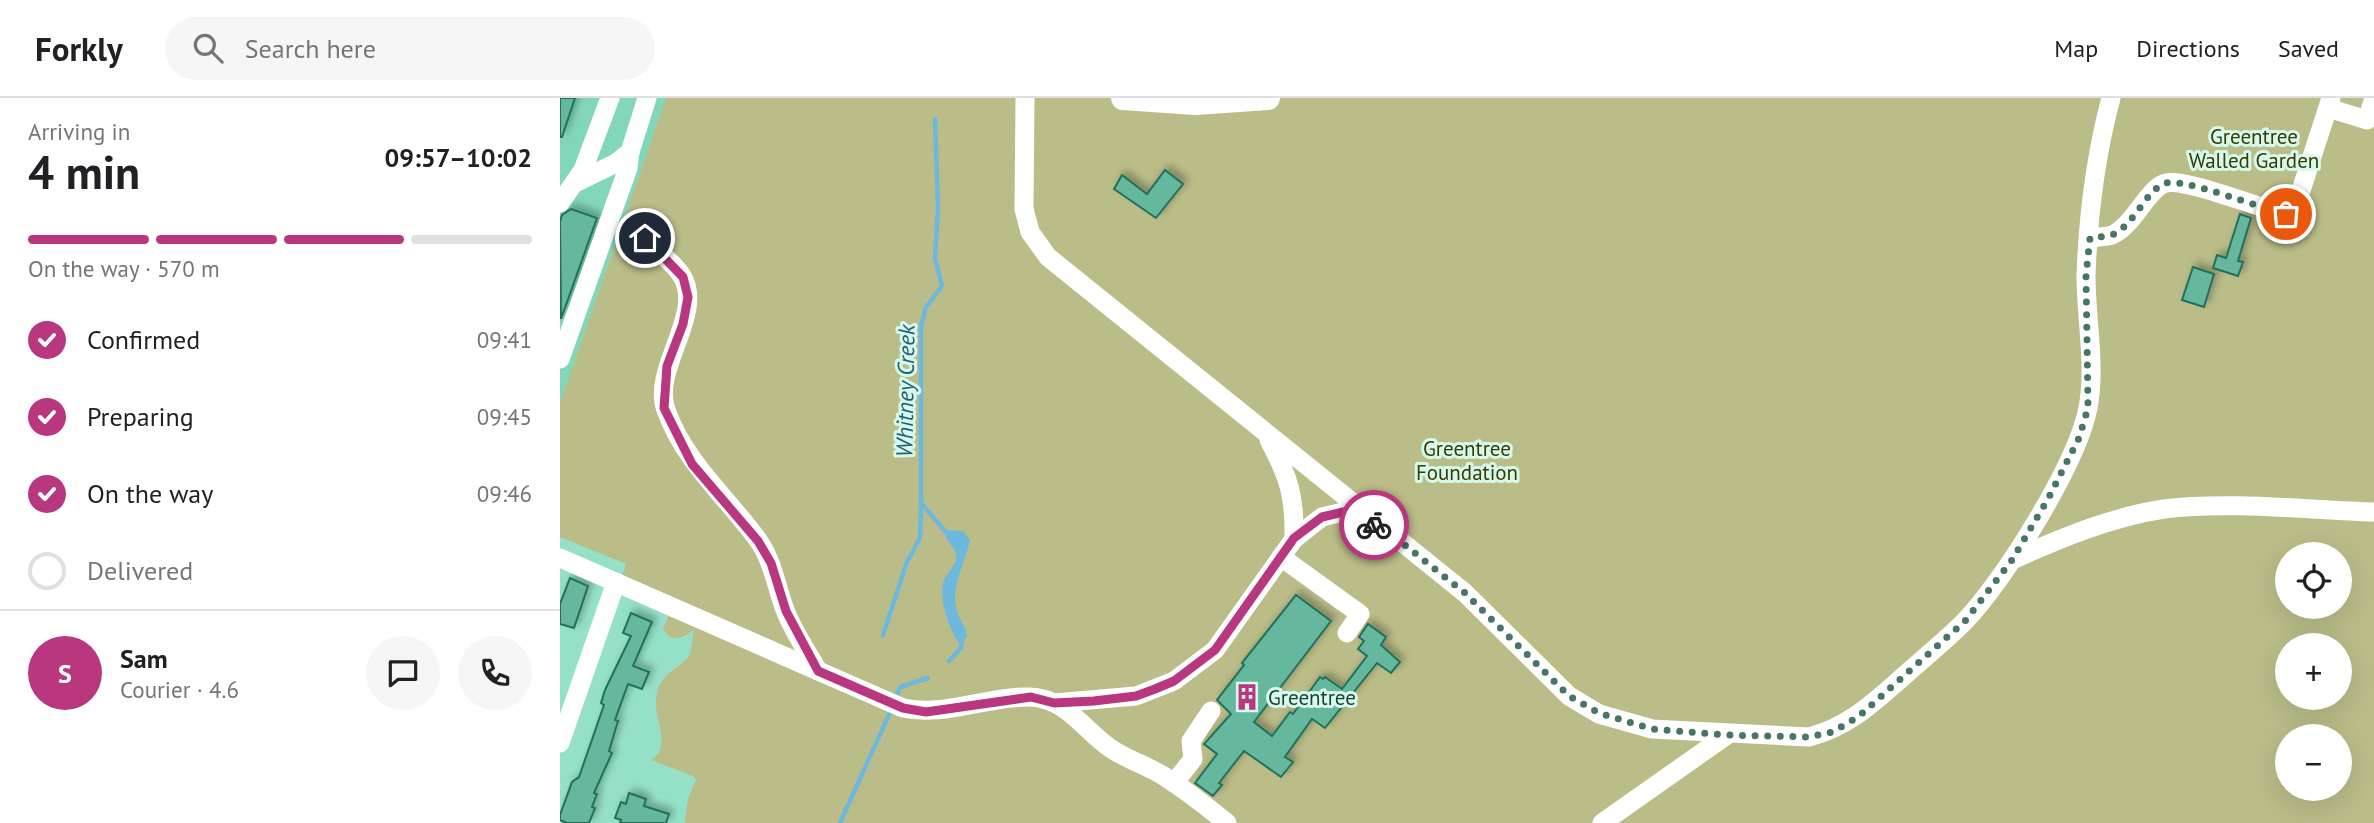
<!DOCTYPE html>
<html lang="en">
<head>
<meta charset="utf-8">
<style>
	:root { --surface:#fff; --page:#f6f6f6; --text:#202124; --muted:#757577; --line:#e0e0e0; --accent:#b9377f }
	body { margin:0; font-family:"PT Sans",sans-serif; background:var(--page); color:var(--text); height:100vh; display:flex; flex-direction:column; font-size:26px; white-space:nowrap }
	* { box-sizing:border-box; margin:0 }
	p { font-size:23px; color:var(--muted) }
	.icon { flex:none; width:38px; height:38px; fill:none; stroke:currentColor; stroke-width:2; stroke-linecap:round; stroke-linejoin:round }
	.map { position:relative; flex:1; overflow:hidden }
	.panel { display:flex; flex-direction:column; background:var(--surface); width:560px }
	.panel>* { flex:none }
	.buttons { position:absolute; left:1715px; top:444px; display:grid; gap:14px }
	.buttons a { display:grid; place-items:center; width:77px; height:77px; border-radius:50%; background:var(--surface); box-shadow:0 7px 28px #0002; font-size:35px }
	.pin { position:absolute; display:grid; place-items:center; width:60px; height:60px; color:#fff; margin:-30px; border:4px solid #fff; border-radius:50%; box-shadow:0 2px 7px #0007 }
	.courier { position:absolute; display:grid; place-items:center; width:70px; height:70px; margin:-35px; border:5px solid #b9377f; border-radius:50%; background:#fff; color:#222; box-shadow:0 2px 9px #0007 }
	.headline em { font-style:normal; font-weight:800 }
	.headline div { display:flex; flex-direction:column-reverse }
	.headline { display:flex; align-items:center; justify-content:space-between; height:119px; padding:0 28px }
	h1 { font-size:46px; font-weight:800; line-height:52px }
	.bar { display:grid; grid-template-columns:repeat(4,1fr); gap:10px 7px; align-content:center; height:84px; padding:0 28px }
	.bar i { height:9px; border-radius:5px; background:var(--line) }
	.bar .on { background:var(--accent) }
	.bar p { grid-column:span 4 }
	.line { display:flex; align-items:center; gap:18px; padding:0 28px; border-top:2px solid var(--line) }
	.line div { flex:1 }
	.round { display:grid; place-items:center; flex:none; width:74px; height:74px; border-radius:37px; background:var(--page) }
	ol { padding:0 28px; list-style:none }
	li { display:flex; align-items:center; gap:21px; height:77px }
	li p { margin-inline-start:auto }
	li .icon { padding:7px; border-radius:50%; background:var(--accent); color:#fff; stroke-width:4 }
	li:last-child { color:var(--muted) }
	li i { width:38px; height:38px; border:4px solid var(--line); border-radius:50% }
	header { display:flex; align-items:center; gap:42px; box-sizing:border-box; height:98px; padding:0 35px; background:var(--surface); border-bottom:2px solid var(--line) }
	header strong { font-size:33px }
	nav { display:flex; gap:38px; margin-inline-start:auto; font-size:24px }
	.search { width:490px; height:63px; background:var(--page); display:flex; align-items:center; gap:18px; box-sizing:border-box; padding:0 24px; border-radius:38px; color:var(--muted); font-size:26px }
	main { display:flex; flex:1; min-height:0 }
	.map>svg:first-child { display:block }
	.built { fill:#82d7ba }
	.green { fill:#babd88; fill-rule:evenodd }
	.water { fill:#6db8dd }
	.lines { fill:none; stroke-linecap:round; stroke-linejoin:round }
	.stream { stroke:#6db8dd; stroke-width:4.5 }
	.building { fill:#65b89d; stroke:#20705a; stroke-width:2; filter:url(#shadow) }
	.minor { stroke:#fff; stroke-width:19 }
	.major { stroke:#fff; stroke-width:24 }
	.done { stroke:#477666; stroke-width:7; stroke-dasharray:0 12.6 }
	.route { stroke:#b9377f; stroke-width:9 }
	.labels { text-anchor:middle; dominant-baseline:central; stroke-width:6; stroke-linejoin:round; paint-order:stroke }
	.park-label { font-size:21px; fill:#393a01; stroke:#d5f9eb }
	.poi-label { font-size:21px; fill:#1d3c32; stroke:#d5f9eb; text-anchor:start }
	.water-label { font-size:23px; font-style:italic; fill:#245e77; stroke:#d5f9eb }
</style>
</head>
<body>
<header>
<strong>Forkly</strong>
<div class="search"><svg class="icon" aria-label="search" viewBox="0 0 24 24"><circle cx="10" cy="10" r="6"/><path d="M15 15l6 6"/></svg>Search here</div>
<nav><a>Map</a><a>Directions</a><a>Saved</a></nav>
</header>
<main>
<section class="panel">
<div class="headline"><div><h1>4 min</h1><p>Arriving in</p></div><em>09:57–10:02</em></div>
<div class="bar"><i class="on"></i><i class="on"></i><i class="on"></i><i></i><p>On the way · 570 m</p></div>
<ol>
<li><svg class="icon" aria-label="check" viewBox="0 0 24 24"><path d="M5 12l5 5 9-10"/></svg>Confirmed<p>09:41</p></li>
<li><svg class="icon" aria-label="check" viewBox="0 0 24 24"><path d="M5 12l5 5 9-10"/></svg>Preparing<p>09:45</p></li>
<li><svg class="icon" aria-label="check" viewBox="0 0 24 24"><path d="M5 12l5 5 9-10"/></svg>On the way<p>09:46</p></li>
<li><i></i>Delivered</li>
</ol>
<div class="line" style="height:126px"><b class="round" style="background:var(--accent);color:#fff">S</b><div><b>Sam</b><p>Courier · 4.6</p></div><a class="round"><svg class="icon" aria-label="chat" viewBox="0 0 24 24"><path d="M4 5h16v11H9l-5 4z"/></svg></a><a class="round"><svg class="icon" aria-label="phone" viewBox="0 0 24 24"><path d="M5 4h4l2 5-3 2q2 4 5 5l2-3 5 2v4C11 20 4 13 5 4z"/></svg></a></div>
</section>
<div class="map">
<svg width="1814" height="725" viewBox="0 0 1814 725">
	<defs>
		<filter id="shadow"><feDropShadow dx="4.5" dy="-4.5" stdDeviation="3.5" flood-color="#0004"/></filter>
	</defs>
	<rect width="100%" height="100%" fill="#95e1c7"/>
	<!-- built -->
	<path class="built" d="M0,0H106L0,305Z"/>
	<!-- green -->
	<path class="green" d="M106,0H1814V725H125L128,701L136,682L133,678L91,662C112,650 95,623 96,605C97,574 117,574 130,557L134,532C123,539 112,547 103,531L110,514L59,488L66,466L0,439V305ZM1727,457H1780V509H1727ZM1727,548H1780V600H1727ZM1727,639H1780V691H1727Z"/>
	<!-- water -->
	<path class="water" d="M385,432L403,433L410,442C405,465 390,489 397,513C399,522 406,528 407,538L401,547C390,536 379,502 383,485C386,475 398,467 396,456C393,446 384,443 385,432Z"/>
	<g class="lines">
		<!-- stream -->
		<g class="stream">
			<path d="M375,21L378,109L375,160L382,188L366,209L361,228V405L386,434"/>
			<path d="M323,537L347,464L360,440L361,405"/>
			<path d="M389,563L401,550L402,542"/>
			<path d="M335,602L340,589L368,580"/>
			<path d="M280,725L332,610"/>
		</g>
	</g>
	<!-- building -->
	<g class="building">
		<path d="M0,0H15L2,39H0Z"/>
		<path d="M605,72L623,86L596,120L554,91L562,77L587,96Z"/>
		<path d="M11,111L37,120L1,221L0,124L2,117Z"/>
		<path d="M1680,116L1691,120L1678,163L1683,164L1678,178L1653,170L1657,157L1666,160Z"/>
		<path d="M1633,169L1654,176L1644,209L1622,202Z"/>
		<path d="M10,480L28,488L14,530L0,526V506Z"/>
		<path d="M736,497L771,523L694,624L712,638L730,614L733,616L760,579L763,581L765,579L782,591L807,558L798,551L804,543L799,539L808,526L826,539L821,547L840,564L831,575L817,565L765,630L752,621L725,659L733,664L721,679L684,653L659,685L662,687L653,698L635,685L657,656L644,646L671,616L657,602L684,567L682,565Z"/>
		<path d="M71,515L92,524L73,568L89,574L82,591L68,586L55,622L58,623L49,653L52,655L34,695L37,696L32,709L35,710L29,725H7L0,722V717L12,684L19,679L44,607L41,605L45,592L71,538L63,535Z"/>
		<path d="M69,695L86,701L84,708L109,716L106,725H60L61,722L55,720L61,704L66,706Z"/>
	</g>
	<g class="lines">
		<!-- minor -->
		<g class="minor">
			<path d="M465,0L464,111L470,134L488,159L905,495L1009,598L1039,616L1092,631L1249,639C1289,629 1314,604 1345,577C1364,560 1385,543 1404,524C1444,483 1517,366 1528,310C1536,268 1526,221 1526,178C1528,120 1536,56 1551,0"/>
			<path d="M1768,10L1807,22L1814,0"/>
			<path d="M15,85L56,65L70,54L87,0"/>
			<path d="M0,105L23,72L50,0"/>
			<path d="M85,140C96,154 113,163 122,178C145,216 91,271 106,312C125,365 166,398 198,442C213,463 216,488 225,512C233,533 247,553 258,573"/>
			<path d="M1530,140C1537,139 1546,139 1552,137C1574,128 1588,89 1606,85C1626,80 1701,111 1726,116L1734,114L1771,0"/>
			<path d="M0,261L68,70L70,54"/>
			<path d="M709,342C729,379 735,399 734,441"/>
			<path d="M721,459L800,516L787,535"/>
			<path d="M0,460L343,610C387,619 426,598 470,599C506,600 524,632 550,650C566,661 585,667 602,677C625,691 646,708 667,725"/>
			<path d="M1452,462C1501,440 1551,419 1604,411C1669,403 1748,412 1814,414"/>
			<path d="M494,605L576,598L614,583L655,552L734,441L762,419L783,414L807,424"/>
			<path d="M0,645L56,484"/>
			<path d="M614,685L633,661L631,643L651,613"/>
			<path d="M1042,725L1167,637"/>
		</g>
		<!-- major -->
		<path class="major" d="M563,0L635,5L708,0"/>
	</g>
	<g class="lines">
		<!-- done -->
		<path class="done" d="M814,427L826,432L905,495L1009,598L1039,615L1092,631L1167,637L1249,639L1272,634L1298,619L1405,523L1452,462L1488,401L1519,340L1528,310L1526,177L1530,140C1537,139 1545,139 1552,137C1574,128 1587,90 1606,85C1626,80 1701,111 1726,116"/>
		<!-- route -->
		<path class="route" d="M85,140L123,179L128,199L123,226L107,268L104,310L132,366L198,443L211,465L226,513L258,573L343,610L366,614L471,599L494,605L534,603L576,598L595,591L614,583L655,552L734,440L762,419L783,414L814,427"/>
	</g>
	<!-- icons -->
	<defs>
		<symbol id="building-bare" viewBox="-9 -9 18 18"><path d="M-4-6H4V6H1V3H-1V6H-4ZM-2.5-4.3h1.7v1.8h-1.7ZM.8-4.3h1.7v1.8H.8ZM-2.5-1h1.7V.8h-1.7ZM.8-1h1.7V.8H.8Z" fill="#b9377f" stroke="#d5f9eb" stroke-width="2.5" paint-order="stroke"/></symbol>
	</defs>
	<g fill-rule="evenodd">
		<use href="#building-bare" x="668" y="580" width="38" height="38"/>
	</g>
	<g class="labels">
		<!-- park labels -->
		<g class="park-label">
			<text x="1694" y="38">Greentree<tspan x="1694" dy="24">Walled Garden</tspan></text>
			<text x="907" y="350">Greentree<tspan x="907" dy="24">Foundation</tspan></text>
		</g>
		<!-- poi labels -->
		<g class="poi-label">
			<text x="708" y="599">Greentree</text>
		</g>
		<!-- water labels -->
		<g class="water-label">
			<text transform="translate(345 293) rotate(-89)">Whitney Creek</text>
		</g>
	</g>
</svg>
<div class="buttons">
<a><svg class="icon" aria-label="locate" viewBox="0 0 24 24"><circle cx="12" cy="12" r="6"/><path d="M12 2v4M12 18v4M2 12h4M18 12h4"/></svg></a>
<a>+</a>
<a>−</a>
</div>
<div class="pin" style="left:1726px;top:116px;background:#ea580c"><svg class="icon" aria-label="bag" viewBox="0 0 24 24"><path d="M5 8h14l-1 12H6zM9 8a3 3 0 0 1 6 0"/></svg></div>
<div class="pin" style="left:85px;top:140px;background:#1f2937"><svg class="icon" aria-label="home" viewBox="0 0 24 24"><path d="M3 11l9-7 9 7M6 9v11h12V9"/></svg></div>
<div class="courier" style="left:814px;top:427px"><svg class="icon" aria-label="bike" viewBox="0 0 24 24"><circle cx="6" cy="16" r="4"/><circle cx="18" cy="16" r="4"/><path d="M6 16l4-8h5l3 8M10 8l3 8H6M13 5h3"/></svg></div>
</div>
</main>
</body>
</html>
